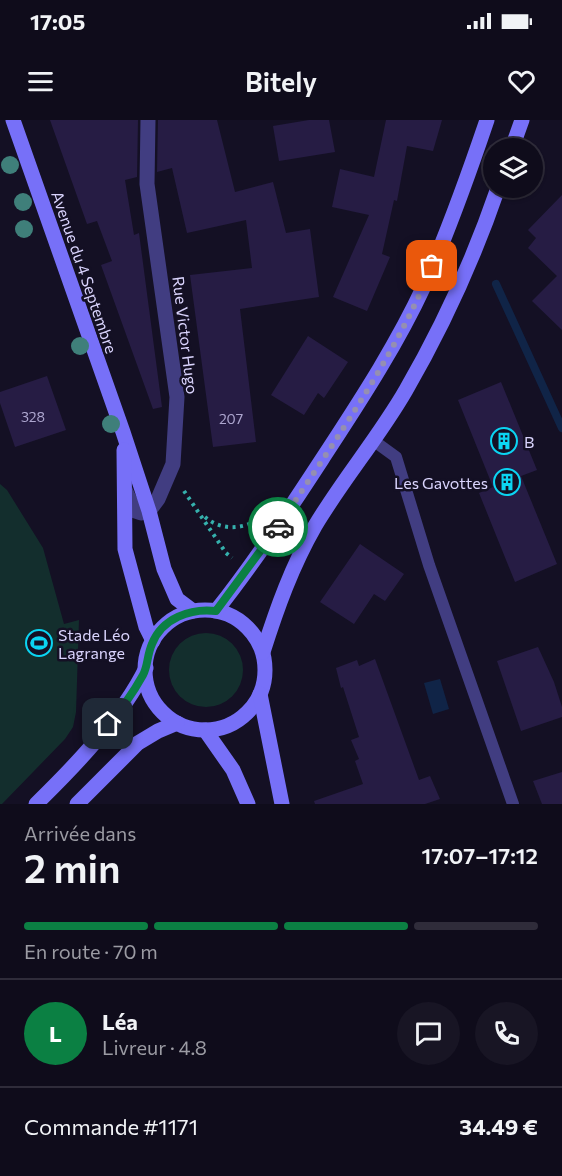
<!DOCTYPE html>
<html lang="fr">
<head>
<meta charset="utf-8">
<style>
	:root { --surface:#0f0c1b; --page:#181524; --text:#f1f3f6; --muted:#9b9ba3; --line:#2f2c3a; --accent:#0b8043 }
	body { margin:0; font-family:Commissioner,sans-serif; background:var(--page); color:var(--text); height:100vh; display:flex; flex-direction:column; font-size:22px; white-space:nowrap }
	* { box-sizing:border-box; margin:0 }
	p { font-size:20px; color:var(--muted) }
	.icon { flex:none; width:33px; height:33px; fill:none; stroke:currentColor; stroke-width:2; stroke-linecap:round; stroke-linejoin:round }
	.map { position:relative; height:684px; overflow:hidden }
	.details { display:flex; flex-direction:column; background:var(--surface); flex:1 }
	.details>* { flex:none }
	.controls { position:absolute; left:483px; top:18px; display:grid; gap:12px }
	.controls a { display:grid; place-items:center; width:60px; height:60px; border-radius:50%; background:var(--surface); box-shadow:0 2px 4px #0004,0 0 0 2px var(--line); font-size:30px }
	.pin { position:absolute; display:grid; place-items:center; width:51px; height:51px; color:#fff; margin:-26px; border-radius:12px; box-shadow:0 3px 9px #0006 }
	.courier { position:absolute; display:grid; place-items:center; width:60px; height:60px; margin:-30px; border:4px solid #0b8043; border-radius:50%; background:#fff; color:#222; box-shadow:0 2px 8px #0007 }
	.summary em { font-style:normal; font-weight:600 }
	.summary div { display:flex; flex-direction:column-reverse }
	.summary { display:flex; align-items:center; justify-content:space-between; height:102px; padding:0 24px }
	h1 { font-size:39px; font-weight:600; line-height:45px }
	.bar { display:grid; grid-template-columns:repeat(4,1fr); gap:9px 6px; align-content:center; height:72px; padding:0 24px }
	.bar i { height:8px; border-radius:4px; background:var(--line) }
	.bar .current { background:var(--accent) }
	.bar p { grid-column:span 4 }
	.line { display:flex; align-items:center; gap:15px; padding:0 24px; border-top:2px solid var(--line) }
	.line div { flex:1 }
	.round { display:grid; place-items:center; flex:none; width:63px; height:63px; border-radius:32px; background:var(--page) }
	.status { display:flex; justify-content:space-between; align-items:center; height:42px; padding:0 30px; background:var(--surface); direction:ltr }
	.status svg { height:16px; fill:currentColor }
	header { display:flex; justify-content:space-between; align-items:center; height:78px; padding:0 24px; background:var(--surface); font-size:27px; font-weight:600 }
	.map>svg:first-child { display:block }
	.green { fill:#132e2d }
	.water { fill:#102447 }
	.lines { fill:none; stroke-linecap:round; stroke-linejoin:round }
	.stream { stroke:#102447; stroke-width:8 }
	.building { fill:#261c44 }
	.path { stroke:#35b1ad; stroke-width:4; stroke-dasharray:3 4.5; stroke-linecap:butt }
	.service { stroke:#413d81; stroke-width:12 }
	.minor { stroke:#413d81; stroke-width:15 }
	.secondary { stroke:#7770f8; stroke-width:15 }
	.tree { fill:#3f7f7a }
	.done { stroke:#958fb1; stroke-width:6; stroke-dasharray:0 10.8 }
	.route { stroke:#0b8043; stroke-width:8 }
	.labels { text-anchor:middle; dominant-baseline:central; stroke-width:5; stroke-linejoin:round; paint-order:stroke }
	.number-label { font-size:14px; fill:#ada6cf }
	.street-label { font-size:16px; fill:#dad4fd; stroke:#141024 }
	.poi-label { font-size:16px; fill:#dad4fd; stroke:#141024; text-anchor:start }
</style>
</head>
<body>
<div class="status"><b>17:05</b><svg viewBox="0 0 49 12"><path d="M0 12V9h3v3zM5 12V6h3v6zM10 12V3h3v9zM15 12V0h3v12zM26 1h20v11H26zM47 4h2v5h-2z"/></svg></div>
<header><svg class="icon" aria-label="menu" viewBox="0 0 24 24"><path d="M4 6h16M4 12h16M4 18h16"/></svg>Bitely<svg class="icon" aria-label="heart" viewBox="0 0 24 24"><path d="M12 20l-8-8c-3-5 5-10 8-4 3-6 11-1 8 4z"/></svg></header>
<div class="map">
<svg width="562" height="684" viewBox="0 0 562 684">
	<rect width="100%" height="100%" fill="#141024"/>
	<!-- green -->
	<g class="green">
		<path d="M0,364L7,370L43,428L64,504L79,500L76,592L73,607L65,619L2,684H0Z"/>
		<circle cx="206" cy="550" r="37"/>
	</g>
	<!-- water -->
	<path class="water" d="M440,559L449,589L433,594L424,563Z"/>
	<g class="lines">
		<!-- stream -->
		<path class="stream" d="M496,164L562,308"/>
	</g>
	<!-- building -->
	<g class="building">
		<path d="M50,0H138L137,57L125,60L134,115L139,113L162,287L153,289L101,145L112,141L97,101L87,104Z"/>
		<path d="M158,0H217L235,72L273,62L286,113L310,109L319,177L240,189L256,322L213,327L190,155L252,148L246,100L187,113L172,48L157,52Z"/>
		<path d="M309,0H329L335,32L279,41L273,6Z"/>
		<path d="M386,0H442L433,31L407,26L397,81L394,80L382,134L390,137L367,191L333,177L369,95L332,87L340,49L374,57Z"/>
		<path d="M562,75V210L532,181L557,156L528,128L536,118L528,110Z"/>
		<path d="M308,216L348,242L324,278L318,273L304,295L271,275Z"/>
		<path d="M47,256L66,310L15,327L0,283V272Z"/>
		<path d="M501,262L537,350L521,356L557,444L515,462L479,373L493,367L458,280Z"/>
		<path d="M360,424L404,454L385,481L374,474L354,504L320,482Z"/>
		<path d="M538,527L554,562L562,587V597L521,611L497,541Z"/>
		<path d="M375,539L419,660L430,656L440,679L425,684H315L314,681L363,664L355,641L359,639L351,620L359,617L343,567L341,568L336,548L357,540L359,546Z"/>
		<path d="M562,652V684H542L533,661Z"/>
	</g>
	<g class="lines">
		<!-- path -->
		<g class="path">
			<path d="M184,371L226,433L232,438"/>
			<path d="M205,397C219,409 237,410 254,402"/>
		</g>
		<!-- service -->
		<path class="service" d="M374,321L396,337L429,445L513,684"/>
		<!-- minor -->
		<path class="minor" d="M125,370L135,391L141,393L149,391L158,379L173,344L177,277L147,64L148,0"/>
		<!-- secondary -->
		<g class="secondary">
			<path d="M13,0L123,312L149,391L164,449L177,479L193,491"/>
			<path d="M512,28L522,0"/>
			<path d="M124,330L125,429L146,507L153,521"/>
			<circle cx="205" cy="550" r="60"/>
			<path d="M216,491C258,438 294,382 330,327C364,275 398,222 424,166C448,112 468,56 487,0"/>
			<path d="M263,532C277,488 292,446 315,406C343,359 379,317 406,270C443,206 474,138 498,68"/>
			<path d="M260,574L282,684"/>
			<path d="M205,610L233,650L248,684"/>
			<path d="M36,684C75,646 122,597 146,548"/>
			<path d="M77,684L138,623L158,611L177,603"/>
		</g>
	</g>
	<!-- trees -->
	<g class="tree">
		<circle cx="10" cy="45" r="9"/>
		<circle cx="23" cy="82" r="9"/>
		<circle cx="24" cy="109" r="9"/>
		<circle cx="80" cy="226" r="9"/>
		<circle cx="111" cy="304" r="9"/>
	</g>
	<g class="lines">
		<!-- done -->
		<path class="done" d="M278,407C333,323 394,239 432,146"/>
		<!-- route -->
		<path class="route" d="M108,604C121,590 133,573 143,555C148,546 147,535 152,524C162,498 191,488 216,491L278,407"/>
	</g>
	<!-- icons -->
	<defs>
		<symbol id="building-ring" viewBox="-11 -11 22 22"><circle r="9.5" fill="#141024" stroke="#0bd4f2" stroke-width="1.5"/><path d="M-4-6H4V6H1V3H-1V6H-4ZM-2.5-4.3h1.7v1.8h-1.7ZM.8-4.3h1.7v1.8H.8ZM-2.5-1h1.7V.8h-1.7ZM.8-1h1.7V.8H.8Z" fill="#0bd4f2"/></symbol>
		<symbol id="stadium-ring" viewBox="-11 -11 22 22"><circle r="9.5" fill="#141024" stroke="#0bd4f2" stroke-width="1.5"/><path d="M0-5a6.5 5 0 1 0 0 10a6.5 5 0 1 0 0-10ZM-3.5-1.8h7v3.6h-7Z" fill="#0bd4f2"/></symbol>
	</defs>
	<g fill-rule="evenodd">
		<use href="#building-ring" x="489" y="306" width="30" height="30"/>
		<use href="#building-ring" x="492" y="347" width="30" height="30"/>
		<use href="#stadium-ring" x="24" y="508" width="30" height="30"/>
	</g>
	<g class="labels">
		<!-- number labels -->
		<g class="number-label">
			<text x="33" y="296">328</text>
			<text x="231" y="298">207</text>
		</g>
		<!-- street labels -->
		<g class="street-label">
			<text transform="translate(85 152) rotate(71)">Avenue du 4 Septembre</text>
			<text transform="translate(186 215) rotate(83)">Rue Victor Hugo</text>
		</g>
		<!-- poi labels -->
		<g class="poi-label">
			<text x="524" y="321">B</text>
			<text x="488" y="362" text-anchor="end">Les Gavottes</text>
			<text x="58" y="514">Stade Léo<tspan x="58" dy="18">Lagrange</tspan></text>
		</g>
	</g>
</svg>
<div class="controls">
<a><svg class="icon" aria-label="layers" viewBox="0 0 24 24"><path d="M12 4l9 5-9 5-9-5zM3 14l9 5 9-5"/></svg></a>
</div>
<div class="pin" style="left:432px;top:146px;background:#ea580c"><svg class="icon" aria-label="bag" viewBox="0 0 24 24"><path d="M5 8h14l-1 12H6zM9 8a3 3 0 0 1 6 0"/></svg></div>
<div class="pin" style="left:108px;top:604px;background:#1f2937"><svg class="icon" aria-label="home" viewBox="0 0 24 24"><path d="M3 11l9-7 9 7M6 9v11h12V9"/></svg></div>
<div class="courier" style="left:278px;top:407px"><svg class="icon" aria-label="car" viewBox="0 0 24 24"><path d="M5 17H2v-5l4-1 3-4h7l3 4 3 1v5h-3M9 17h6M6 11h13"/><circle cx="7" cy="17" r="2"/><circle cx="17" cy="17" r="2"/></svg></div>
</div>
<section class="details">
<div class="summary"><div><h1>2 min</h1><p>Arrivée dans</p></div><em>17:07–17:12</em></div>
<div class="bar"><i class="current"></i><i class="current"></i><i class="current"></i><i></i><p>En route · 70 m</p></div>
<div class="line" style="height:108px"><b class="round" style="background:var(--accent);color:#fff">L</b><div><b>Léa</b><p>Livreur · 4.8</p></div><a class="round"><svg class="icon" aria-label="chat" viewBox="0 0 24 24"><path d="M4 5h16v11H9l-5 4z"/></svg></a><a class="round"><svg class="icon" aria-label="phone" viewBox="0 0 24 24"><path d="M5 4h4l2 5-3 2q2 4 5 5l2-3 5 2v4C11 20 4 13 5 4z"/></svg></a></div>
<div class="line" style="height:78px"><div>Commande #1171</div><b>34.49 €</b></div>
</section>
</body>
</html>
